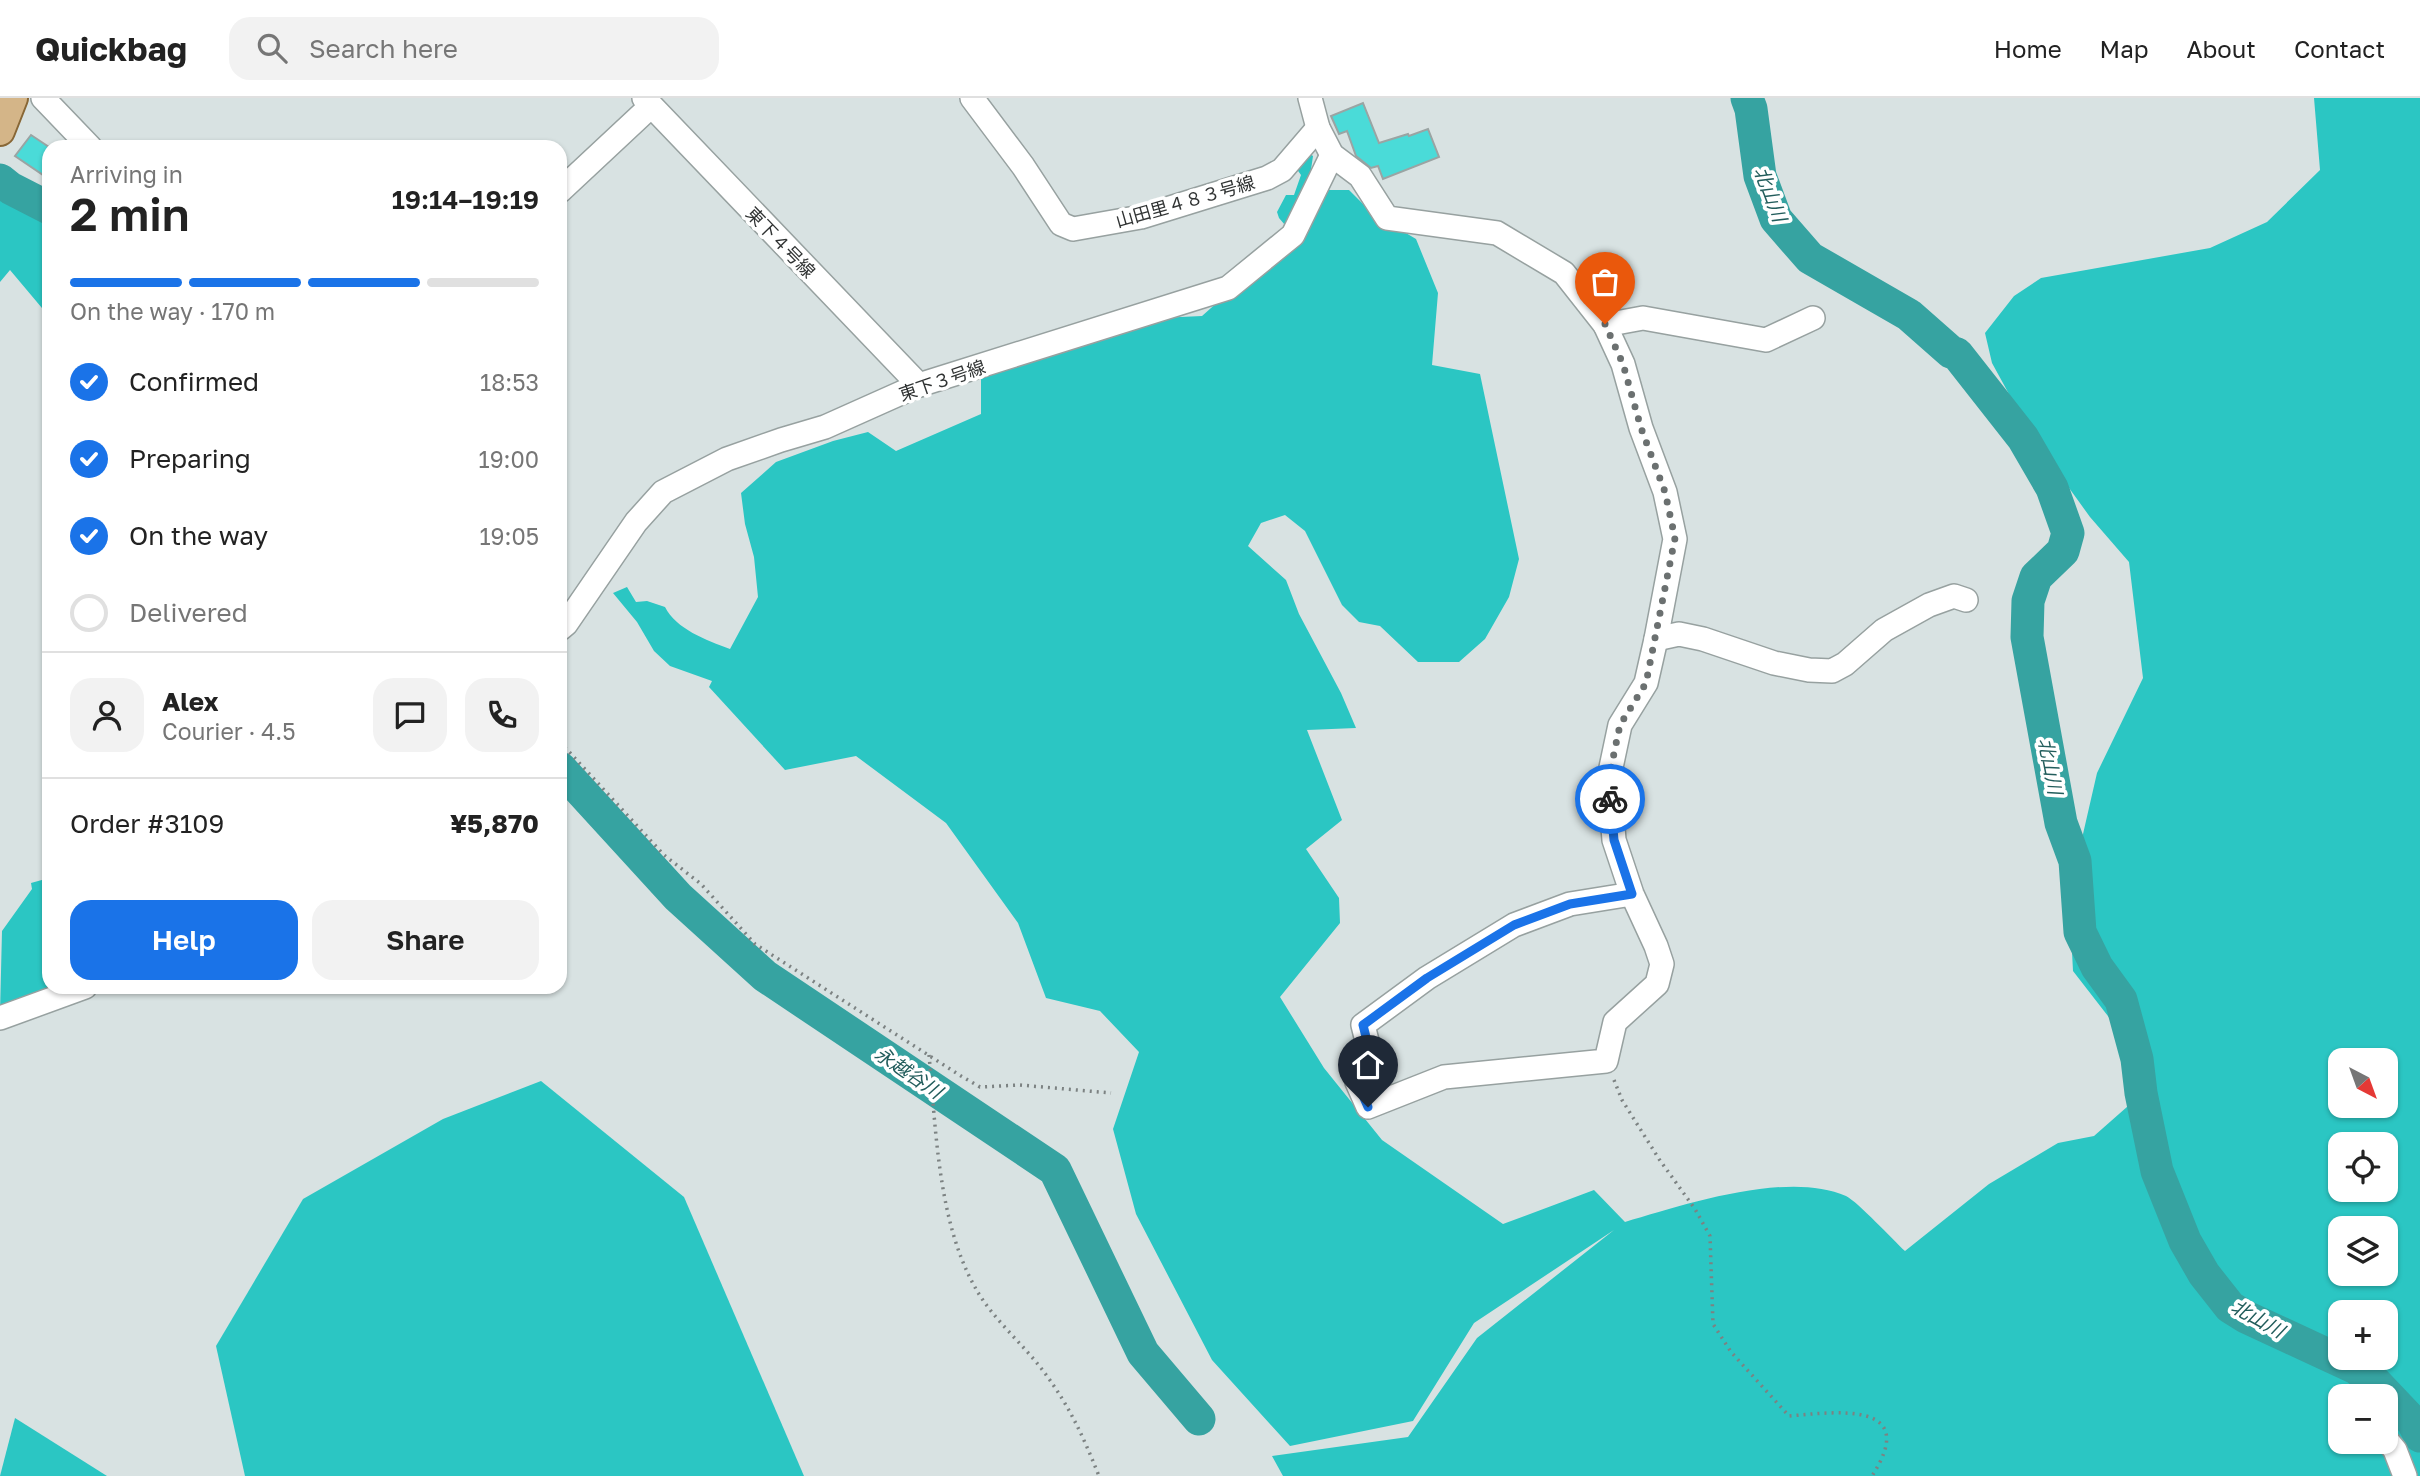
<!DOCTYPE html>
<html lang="en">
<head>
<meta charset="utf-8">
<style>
	:root { --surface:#fff; --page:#f2f2f2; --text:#222; --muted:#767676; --line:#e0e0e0; --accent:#1a73e8 }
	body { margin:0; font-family:"Golos Text","Noto Sans JP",sans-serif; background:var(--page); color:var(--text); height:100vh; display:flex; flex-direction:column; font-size:26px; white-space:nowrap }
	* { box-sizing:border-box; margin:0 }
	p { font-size:23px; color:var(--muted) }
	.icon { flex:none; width:38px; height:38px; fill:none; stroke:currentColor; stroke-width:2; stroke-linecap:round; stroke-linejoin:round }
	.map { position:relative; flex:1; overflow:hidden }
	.sheet { position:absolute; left:42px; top:42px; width:525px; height:854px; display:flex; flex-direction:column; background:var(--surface); border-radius:21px; box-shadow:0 2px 5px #0004 }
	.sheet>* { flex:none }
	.needle { width:46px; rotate:139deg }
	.tools { position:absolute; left:2328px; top:950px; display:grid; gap:14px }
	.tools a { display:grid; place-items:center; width:70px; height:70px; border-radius:14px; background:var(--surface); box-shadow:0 2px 5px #0004; font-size:35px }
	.pin { position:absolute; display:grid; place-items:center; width:60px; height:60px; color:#fff; margin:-72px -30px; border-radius:50% 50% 50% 0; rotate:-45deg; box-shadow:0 0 7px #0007 }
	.pin .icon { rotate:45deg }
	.courier { position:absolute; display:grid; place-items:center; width:70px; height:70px; margin:-35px; border:5px solid #1a73e8; border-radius:50%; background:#fff; color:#222; box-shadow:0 2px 9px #0007 }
	.headline em { font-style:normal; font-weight:600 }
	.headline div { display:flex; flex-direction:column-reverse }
	.headline { display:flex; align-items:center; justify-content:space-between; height:119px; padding:0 28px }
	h1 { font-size:46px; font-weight:600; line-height:52px }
	.bar { display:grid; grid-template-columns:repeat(4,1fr); gap:10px 7px; align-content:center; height:84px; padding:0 28px }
	.bar i { height:9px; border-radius:5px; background:var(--line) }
	.bar .current { background:var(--accent) }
	.bar p { grid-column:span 4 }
	.line { display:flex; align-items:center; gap:18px; padding:0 28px; border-top:2px solid var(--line) }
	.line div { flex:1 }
	.round { display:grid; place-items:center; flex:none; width:74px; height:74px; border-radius:21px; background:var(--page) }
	ol { padding:0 28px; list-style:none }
	li { display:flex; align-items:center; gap:21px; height:77px }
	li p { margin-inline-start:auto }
	li .icon { padding:7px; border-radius:50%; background:var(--accent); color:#fff; stroke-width:4 }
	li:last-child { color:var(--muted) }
	li i { width:38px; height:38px; border:4px solid var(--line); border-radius:50% }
	.button { display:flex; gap:14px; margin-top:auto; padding:14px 28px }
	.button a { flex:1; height:80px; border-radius:21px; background:var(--accent); color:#fff; font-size:28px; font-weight:600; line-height:80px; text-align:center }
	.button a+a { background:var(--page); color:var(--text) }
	header { display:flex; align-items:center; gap:42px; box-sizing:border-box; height:98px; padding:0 35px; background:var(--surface); border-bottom:2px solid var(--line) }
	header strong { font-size:33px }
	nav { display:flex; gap:38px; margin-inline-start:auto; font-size:24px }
	.search { width:490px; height:63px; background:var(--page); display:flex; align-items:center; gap:18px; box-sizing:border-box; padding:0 24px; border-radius:21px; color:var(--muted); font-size:26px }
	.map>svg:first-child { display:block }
	.forest { fill:#2bc6c3; fill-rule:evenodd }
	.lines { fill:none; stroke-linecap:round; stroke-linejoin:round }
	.river { stroke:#36a3a1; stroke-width:33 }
	.building { fill:#4adbd8; stroke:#9aa4a3; stroke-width:2 }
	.minor-casing { stroke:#97a1a0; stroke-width:26 }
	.major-casing { stroke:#886736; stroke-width:32 }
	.path { stroke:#7c8282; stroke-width:3.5; stroke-dasharray:2 5; stroke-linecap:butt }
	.minor { stroke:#fff; stroke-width:23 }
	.major { stroke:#d4b588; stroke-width:28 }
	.done { stroke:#6b7070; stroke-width:7; stroke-dasharray:0 12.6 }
	.route { stroke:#1a73e8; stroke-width:9 }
	.labels { text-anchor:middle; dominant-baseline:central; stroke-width:7; stroke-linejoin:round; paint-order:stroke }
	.street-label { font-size:18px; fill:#303333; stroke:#fff }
	.water-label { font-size:19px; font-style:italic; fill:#225d5c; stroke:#fff }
</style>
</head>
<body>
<header>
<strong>Quickbag</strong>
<div class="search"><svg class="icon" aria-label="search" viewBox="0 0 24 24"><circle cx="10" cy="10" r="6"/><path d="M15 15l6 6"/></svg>Search here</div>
<nav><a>Home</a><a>Map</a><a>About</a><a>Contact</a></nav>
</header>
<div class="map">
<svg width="2420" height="1378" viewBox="0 0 2420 1378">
	<rect width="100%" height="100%" fill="#d8e2e2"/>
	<!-- forest -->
	<g class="forest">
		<path d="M2314,0H2420V1378H1283L1272,1358L1408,1339L1477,1240L1614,1132L1474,1225L1413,1323L1290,1348L1212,1262L1136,1116L1113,1031L1139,954L1100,913L1046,900L1018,825L946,725L856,658L785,672L709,589L712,583L670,568L654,553L637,524L613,495L627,489L636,504L647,503L665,509C676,531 706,542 730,551L758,499L754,459L745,426L741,395L776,364L833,343L868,334L896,353L981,316V279L1159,220L1202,218L1309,123L1329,92H1349L1372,115L1416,141L1438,195L1432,267L1480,276L1519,461L1509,499L1485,541L1459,564H1418L1380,528L1359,524L1342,507L1305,433L1285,417L1261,425L1248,448L1286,482L1299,516L1341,595L1356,630L1307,632L1342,722L1306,751L1339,800L1340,825L1280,899L1324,970L1382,1042L1503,1126L1594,1092L1625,1124C1684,1107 1787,1072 1846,1098C1858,1104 1893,1142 1905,1153L1989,1086L2058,1045L2094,1038L2136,1001L2148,966L2118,931L2073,873L2069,797L2097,675L2143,580L2129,464L2090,419L2033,340L1992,265L1985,235L2014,198L2041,180L2210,150L2267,124L2320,72ZM2340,962H2385V1008H2340ZM2340,1046H2385V1092H2340ZM2340,1130H2385V1176H2340ZM2340,1214H2385V1260H2340ZM2340,1298H2385V1344H2340Z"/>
		<path d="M1310,56L1313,58C1311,73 1305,111 1295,121C1292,123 1288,125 1285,127L1279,120L1277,114L1286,97H1294L1301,77L1296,70Z"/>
		<path d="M0,87L49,115V230L47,216L10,172L0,184Z"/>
		<path d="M49,780V889H70L0,915L2,833L32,791L31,785Z"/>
		<path d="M541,983L684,1099L804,1378H245L216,1248L303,1101L443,1021Z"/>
		<path d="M15,1320L107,1378H0Z"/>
	</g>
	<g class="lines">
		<!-- river -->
		<g class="river">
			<path d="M1747,0L1751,11L1760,78L1776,121L1810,160L1909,217L1951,254L1957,256L2023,340L2052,390L2068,435L2063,453L2036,479L2028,503L2027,539L2061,725L2075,763L2080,834L2097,869L2121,902L2137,961L2141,995L2157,1073L2185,1143L2204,1176L2230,1209L2246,1219L2356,1270L2376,1285L2413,1324L2420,1338"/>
			<path d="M0,82L10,90L49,110"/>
			<path d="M560,670L678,799L765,878L1055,1072L1143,1255L1199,1321"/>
		</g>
	</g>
	<!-- building -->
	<g class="building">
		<path d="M1363,5L1379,45L1408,36L1409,38L1428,31L1439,59L1383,81L1378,68L1371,70L1356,58L1347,33L1339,36L1331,18Z"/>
		<path d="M31,37L49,49V81L15,58Z"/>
	</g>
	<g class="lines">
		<defs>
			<g id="minor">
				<path d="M43,0L90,49"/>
				<path d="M644,0L919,287"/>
				<path d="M972,0L1023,68L1061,126L1073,131L1141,119L1267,80L1282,72L1318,30"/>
				<path d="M1310,0L1318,30L1332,57L1360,78L1387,120L1497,135L1564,175L1605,227L1623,266L1641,330L1665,394L1675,441L1656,541L1646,585L1620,627L1609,679L1614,742L1632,796L1656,848L1662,866L1657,886L1615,924L1606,963L1444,979L1368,1009L1357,984L1371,959L1363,927L1427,880L1514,827L1570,806L1632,796"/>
				<path d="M560,93L651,8"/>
				<path d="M1605,227L1643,220L1766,242L1813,220"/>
				<path d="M560,531L566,526L636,424L663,394L727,361L781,342L825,329L919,287L1228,190L1293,137L1332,57"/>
				<path d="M1656,541L1679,536L1703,541L1774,565L1809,572L1832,573L1845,566L1884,532L1929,507L1954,498L1966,502"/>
				<path d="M0,920L85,889"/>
				<path d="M2385,1340L2395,1352L2405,1378"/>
			</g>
			<path id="major" d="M0,33L13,0"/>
		</defs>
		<!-- minor casing -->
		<use href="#minor" class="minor-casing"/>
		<!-- major casing -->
		<use href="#major" class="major-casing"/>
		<!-- path -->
		<g class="path">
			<path d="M560,644L664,757L701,786L755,846L961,978L980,989L1020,987L1111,995"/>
			<path d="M929,957C936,1032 938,1125 976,1191C992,1220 1024,1247 1044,1274C1070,1309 1083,1338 1099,1378"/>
			<path d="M1614,982L1622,1002L1659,1061L1695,1111L1710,1138L1713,1226L1731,1254L1789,1318C1835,1314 1921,1302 1872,1378"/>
		</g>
		<!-- minor -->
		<use href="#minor" class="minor"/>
		<!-- major -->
		<use href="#major" class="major"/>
	</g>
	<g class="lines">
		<!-- done -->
		<path class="done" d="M1605,226L1623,266L1641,330L1665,394L1675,440L1646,585L1620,627L1609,679L1610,701"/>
		<!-- route -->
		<path class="route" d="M1368,1009L1357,984L1371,959L1363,927L1427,880L1514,827L1570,806L1632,796L1614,742L1610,701"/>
	</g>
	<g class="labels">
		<!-- street labels -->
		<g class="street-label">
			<text transform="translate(1185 103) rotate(-16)">山田里４８３号線</text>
			<text transform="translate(781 144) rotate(46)">東下４号線</text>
			<text transform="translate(942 282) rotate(-19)">東下３号線</text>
		</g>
		<!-- water labels -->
		<g class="water-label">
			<text transform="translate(1771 96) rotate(69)">北山川</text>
			<text transform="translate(2051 668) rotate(79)">北山川</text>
			<text transform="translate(909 974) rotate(34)">永越谷川</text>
			<text transform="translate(2258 1220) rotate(29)">北山川</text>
		</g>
	</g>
</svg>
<div class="tools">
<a><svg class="needle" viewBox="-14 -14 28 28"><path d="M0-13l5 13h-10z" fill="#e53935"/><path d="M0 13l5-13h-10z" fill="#767676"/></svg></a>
<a><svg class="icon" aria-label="locate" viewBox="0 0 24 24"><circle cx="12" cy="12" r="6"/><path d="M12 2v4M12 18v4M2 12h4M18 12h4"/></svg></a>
<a><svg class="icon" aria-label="layers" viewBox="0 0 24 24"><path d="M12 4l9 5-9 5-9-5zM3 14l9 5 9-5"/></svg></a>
<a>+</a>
<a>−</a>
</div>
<div class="pin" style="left:1605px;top:226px;background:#ea580c"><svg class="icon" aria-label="bag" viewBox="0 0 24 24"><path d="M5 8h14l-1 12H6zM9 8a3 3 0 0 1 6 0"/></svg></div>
<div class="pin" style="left:1368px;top:1009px;background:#1f2937"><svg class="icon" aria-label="home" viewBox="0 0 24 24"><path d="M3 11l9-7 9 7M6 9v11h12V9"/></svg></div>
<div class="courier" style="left:1610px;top:701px"><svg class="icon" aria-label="bike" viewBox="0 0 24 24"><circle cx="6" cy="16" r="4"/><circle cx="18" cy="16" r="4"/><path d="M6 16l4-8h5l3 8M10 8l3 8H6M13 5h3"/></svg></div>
<section class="sheet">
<div class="headline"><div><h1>2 min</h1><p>Arriving in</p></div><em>19:14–19:19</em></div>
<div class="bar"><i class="current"></i><i class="current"></i><i class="current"></i><i></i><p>On the way · 170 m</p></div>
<ol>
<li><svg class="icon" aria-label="check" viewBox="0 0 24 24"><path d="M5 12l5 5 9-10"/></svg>Confirmed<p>18:53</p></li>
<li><svg class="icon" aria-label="check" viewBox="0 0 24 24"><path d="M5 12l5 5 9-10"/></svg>Preparing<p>19:00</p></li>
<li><svg class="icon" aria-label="check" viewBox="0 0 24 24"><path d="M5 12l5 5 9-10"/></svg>On the way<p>19:05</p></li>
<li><i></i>Delivered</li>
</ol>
<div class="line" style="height:126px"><a class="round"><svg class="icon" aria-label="person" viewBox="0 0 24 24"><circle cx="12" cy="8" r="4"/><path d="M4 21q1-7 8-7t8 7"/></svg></a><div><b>Alex</b><p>Courier · 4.5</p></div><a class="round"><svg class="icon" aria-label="chat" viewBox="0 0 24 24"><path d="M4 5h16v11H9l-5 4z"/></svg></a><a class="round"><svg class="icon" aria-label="phone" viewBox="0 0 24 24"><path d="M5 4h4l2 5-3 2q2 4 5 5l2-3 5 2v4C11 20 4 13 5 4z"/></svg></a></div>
<div class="line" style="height:91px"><div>Order #3109</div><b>¥5,870</b></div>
<div class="button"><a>Help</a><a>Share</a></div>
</section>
</div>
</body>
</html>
